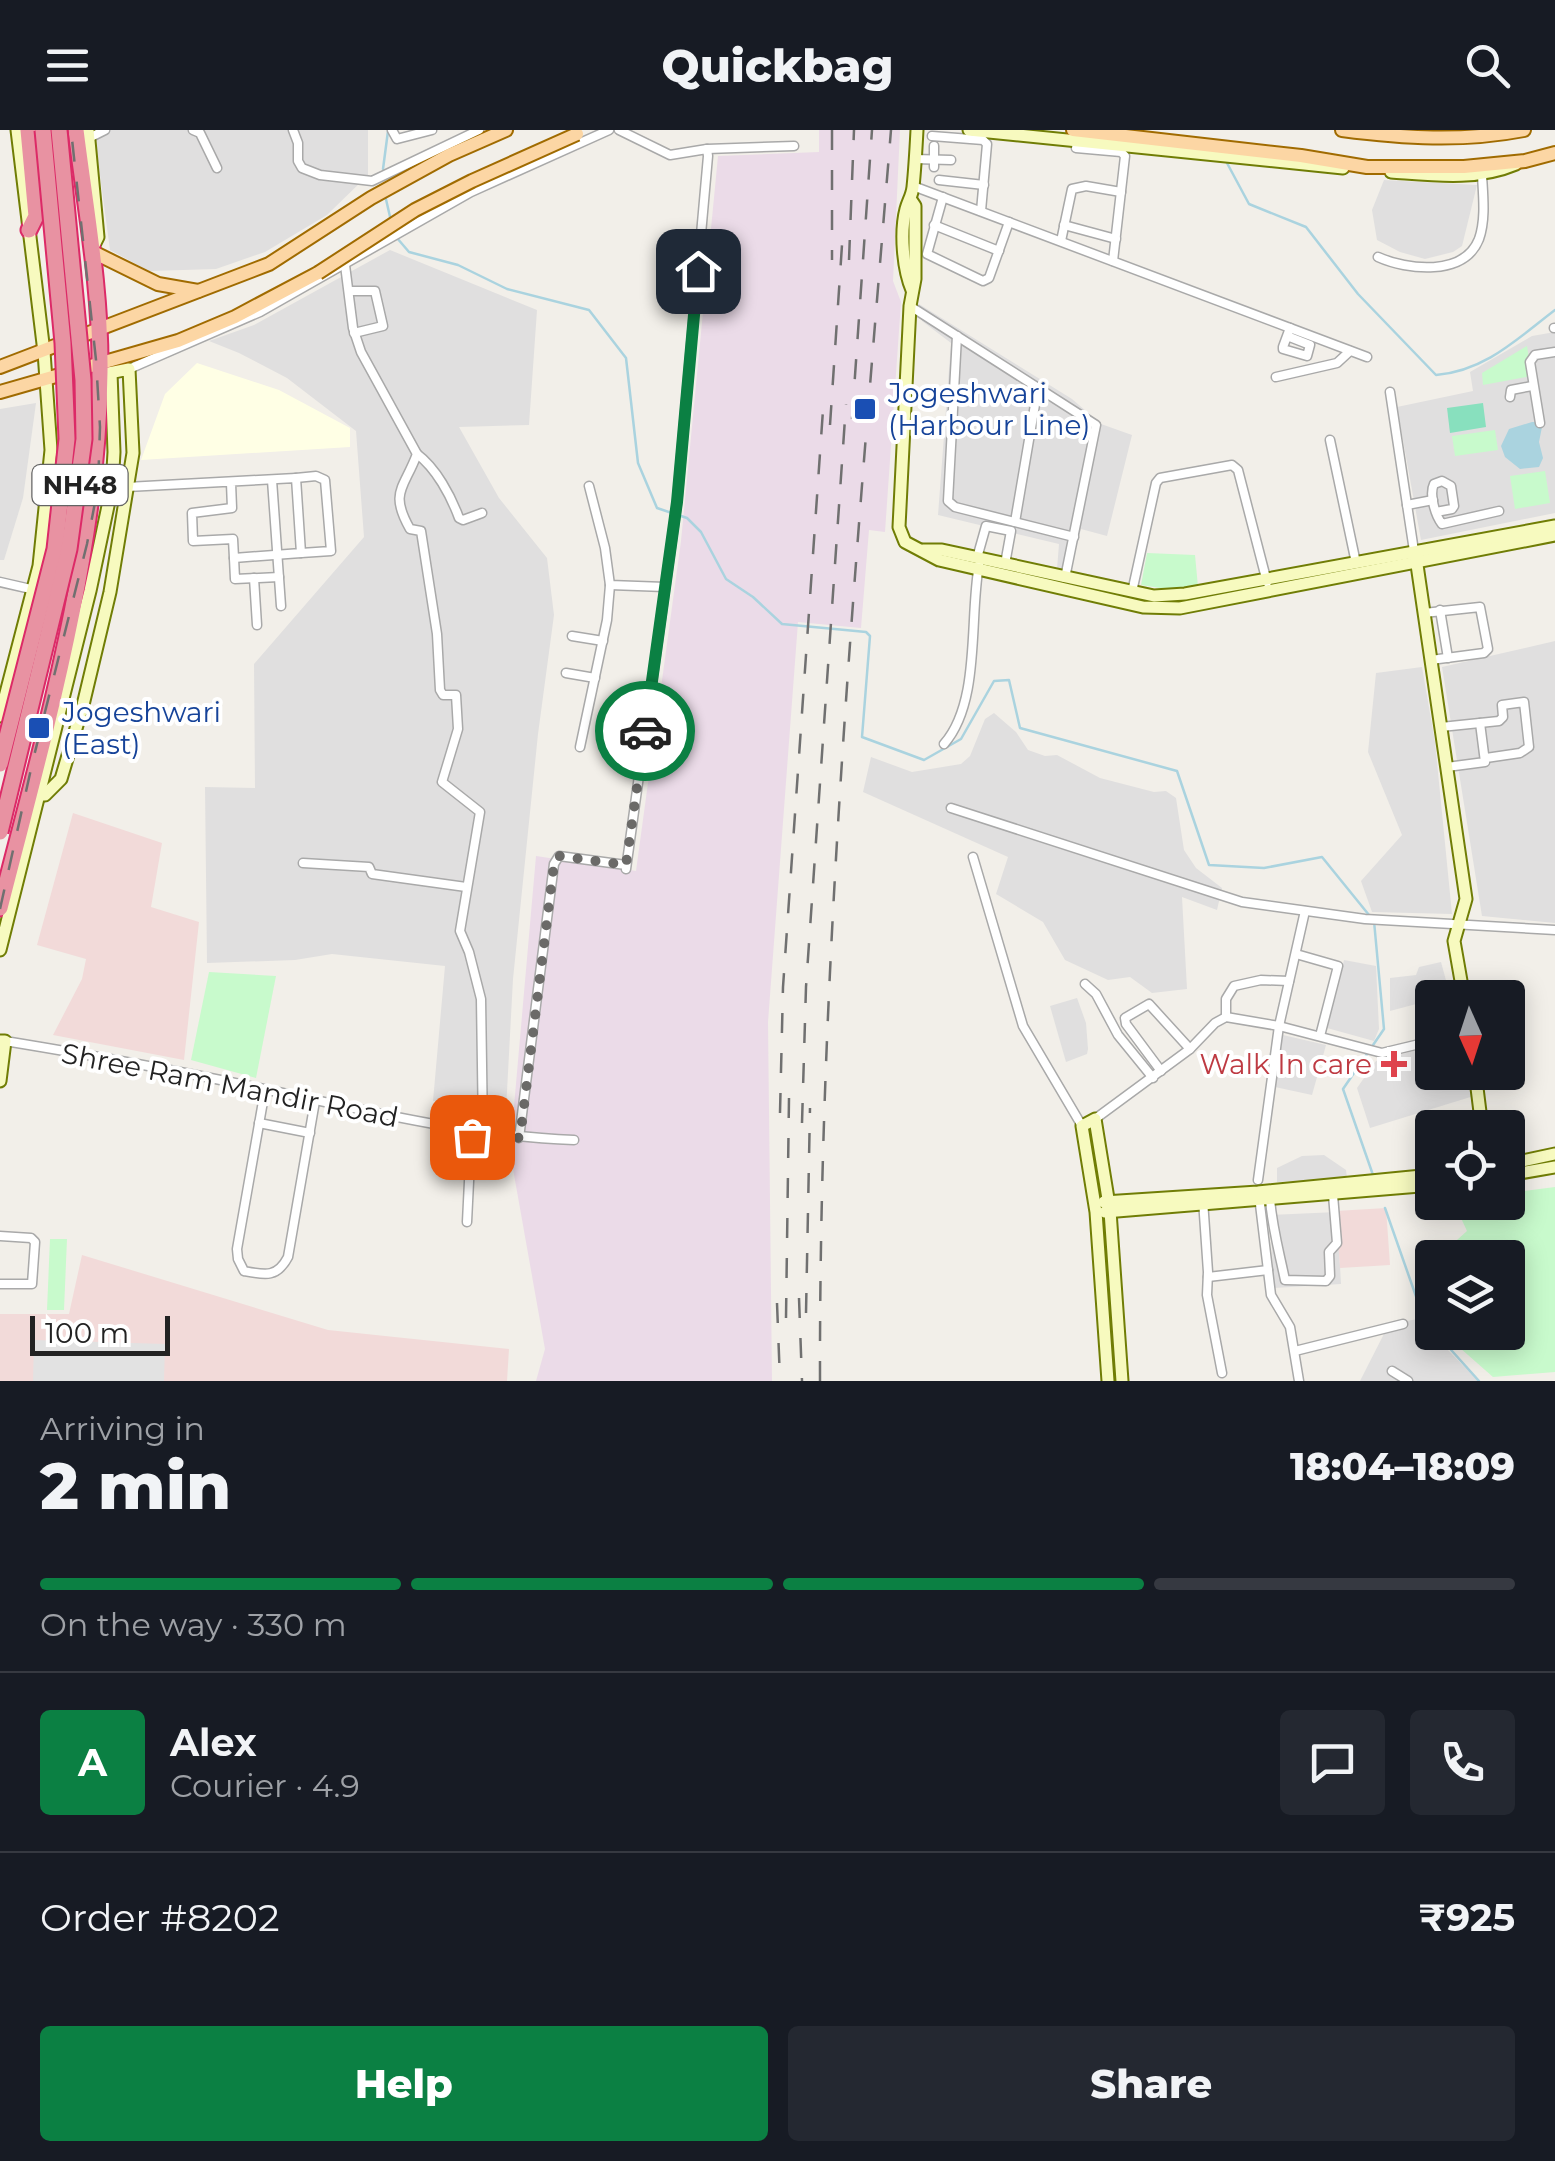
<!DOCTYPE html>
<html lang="en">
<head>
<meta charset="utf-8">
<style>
	:root { --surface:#171b24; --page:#242831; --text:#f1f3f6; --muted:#9ea1a6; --line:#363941; --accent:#0b8043 }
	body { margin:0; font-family:Montserrat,sans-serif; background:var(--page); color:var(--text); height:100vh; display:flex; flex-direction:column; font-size:38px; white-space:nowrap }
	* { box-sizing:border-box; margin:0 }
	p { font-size:32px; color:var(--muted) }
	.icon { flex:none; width:55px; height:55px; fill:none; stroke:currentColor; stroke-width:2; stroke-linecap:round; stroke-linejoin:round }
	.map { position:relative; height:1251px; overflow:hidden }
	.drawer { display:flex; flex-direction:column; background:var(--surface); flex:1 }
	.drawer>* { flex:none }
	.needle { width:65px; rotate:177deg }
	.buttons { position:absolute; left:1415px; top:850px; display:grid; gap:20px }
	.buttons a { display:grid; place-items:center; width:110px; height:110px; border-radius:10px; background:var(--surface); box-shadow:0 5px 25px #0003; font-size:50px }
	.scale { position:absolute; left:30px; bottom:25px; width:140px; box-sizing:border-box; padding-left:10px; border:5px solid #222; border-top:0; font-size:28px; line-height:35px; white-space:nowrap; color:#222; -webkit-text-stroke:8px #fff; paint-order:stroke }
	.pin { position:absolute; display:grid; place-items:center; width:85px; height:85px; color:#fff; margin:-42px; border-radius:20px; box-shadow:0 5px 15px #0006 }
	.courier { position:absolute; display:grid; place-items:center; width:100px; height:100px; margin:-50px; border:8px solid #0b8043; border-radius:50%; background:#fff; color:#222; box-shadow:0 2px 12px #0007 }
	.head em { font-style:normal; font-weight:800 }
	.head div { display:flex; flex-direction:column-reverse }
	.head { display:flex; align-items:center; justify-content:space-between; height:170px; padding:0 40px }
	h1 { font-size:65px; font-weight:800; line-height:75px }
	.bar { display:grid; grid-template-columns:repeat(4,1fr); gap:15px 10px; align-content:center; height:120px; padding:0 40px }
	.bar i { height:12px; border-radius:8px; background:var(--line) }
	.bar .on { background:var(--accent) }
	.bar p { grid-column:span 4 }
	.line { display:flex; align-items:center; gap:25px; padding:0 40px; border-top:2px solid var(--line) }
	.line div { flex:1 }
	.round { display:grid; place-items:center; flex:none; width:105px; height:105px; border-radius:10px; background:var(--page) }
	.action { display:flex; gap:20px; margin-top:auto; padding:20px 40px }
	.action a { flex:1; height:115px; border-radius:10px; background:var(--accent); color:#fff; font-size:40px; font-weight:800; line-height:115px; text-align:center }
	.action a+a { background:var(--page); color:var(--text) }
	header { display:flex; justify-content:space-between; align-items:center; height:130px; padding:0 40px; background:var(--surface); font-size:45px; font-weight:800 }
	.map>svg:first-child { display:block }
	.residential { fill:#e0dfdf }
	.commercial { fill:#f2dad9 }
	.industrial { fill:#ebdbe8 }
	.education { fill:#ffffe5 }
	.park { fill:#c8facc }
	.pitch { fill:#88e0be }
	.parking { fill:#e2e2e2 }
	.water { fill:#aad3df }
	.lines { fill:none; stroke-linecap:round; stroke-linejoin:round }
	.stream { stroke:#aad3df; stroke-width:2.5 }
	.street-casing { stroke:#a9a9a9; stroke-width:11 }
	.secondary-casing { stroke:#707d05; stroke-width:15 }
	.primary-casing { stroke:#a06b00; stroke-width:16 }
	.highway-casing { stroke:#dc2a67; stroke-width:19 }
	.street { stroke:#fff; stroke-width:8 }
	.secondary { stroke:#f7fabf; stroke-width:11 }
	.primary { stroke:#fcd6a4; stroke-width:12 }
	.highway { stroke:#e892a2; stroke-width:15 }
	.rail { stroke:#707070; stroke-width:2.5; stroke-dasharray:20 20; stroke-linecap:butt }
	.primary-bridge-casing { stroke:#a06b00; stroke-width:16; stroke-linecap:butt }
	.highway-bridge-casing { stroke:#dc2a67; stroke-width:19; stroke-linecap:butt }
	.primary-bridge { stroke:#fcd6a4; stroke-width:12 }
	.highway-bridge { stroke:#e892a2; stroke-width:15 }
	.done { stroke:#6b6a68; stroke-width:10; stroke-dasharray:0 18 }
	.route { stroke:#0b8043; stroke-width:12 }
	.transit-dot { fill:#1a4fb4; stroke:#fff; stroke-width:4 }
	.health-dot { fill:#e0444e; stroke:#fff; stroke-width:4 }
	.labels { text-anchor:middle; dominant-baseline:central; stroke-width:8; stroke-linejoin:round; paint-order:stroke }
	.shield { fill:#fff; stroke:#646464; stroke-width:2.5 }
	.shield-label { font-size:25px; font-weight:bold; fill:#222 }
	.transit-label { font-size:28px; fill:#164399; stroke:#fff; text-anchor:start }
	.health-label { font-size:28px; fill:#be3a42; stroke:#fff; text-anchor:end }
	.street-label { font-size:28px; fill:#222; stroke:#fff }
</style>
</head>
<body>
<header><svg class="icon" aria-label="menu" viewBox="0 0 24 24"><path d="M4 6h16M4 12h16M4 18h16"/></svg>Quickbag<svg class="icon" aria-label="search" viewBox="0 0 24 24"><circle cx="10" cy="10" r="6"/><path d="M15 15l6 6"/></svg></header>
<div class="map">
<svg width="1555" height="1251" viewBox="0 0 1555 1251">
	<rect width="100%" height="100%" fill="#f2efe9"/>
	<!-- residential -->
	<g class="residential">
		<path d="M94,0H368V45L327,85L265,122L216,139L149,141L110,120Z"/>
		<path d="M1384,50L1477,55L1462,116L1453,122L1425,129L1400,122L1377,110L1372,80Z"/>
		<path d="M390,120L537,180L529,295L459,297L499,368L547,428L554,485L538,604L513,849L506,980L433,971L445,836L332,824L295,830L207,833L205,657L255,658L254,534L364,407L356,301L287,248L239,223L209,211L254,195Z"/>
		<path d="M919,174L1072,269L1101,294L1132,305L1107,406L1081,399L1070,441L1057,439L1059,414L938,385L951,213L922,191Z"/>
		<path d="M1555,202V383L1421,410L1397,277L1473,261L1470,242L1532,206Z"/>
		<path d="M36,273L23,368L4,430H0V279Z"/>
		<path d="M1555,511V793L1482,786L1442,537Z"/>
		<path d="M1422,537L1435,612L1452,784L1372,782L1361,751L1402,705L1368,622L1376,543Z"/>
		<path d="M994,583L1016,602L1028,620L1045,626L1057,625L1100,648L1154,662L1166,661L1176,668L1184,720L1196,738L1222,758L1217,780L1182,767L1187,859L1152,863L1130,847L1108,850L1065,830L1043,792L996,764L1008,727L863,662L871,627L912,642L961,634L970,626L985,589Z"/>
		<path d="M1344,830L1376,836L1379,899L1374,911L1327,898Z"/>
		<path d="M1441,832L1450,865L1390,881V848L1416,845L1419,837Z"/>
		<path d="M1077,868L1086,893L1088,919L1087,924L1066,932L1050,876Z"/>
		<path d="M1283,905L1326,915L1312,965L1275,957Z"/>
		<path d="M1432,916V942L1470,943L1477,965L1370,998L1357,958L1376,931Z"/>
		<path d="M1324,1025L1346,1040L1347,1048L1277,1052V1038L1302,1026Z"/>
		<path d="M1337,1082L1341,1154L1274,1158L1270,1085Z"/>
		<path d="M1418,1189L1478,1251H1360L1389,1194Z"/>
	</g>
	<!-- commercial -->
	<g class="commercial">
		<path d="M73,683L162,713L151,777L199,792L184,930L53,905L82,849L86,829L37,815Z"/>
		<path d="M1386,1078L1390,1135L1340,1138L1336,1081Z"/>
		<path d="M82,1125L328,1200L509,1219L507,1251H0V1184H69Z"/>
	</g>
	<!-- industrial -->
	<path class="industrial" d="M819,0H900L893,151L901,172L885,402L869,400L861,498L798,492L768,892L772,1251H536L545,1219L510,1022L536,726L636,741L681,411L718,26L819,22Z"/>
	<!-- education -->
	<path class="education" d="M197,233L279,260L350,298V317L141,330L165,264Z"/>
	<!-- park -->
	<g class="park">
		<path d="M1527,216L1532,246L1483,255L1482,243Z"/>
		<path d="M1495,300L1498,320L1455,326L1452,306Z"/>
		<path d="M1545,341L1550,373L1515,379L1510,346Z"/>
		<path d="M1147,423L1195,425L1198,457L1166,459L1141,455Z"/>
		<path d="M209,842L276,846L256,948L191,930Z"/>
		<path d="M1555,1057V1242L1493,1247L1443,1203L1508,1202V1128L1438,1127L1467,1101L1454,1073H1468L1470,1075L1508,1072V1063Z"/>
		<path d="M50,1109H67L64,1180H47Z"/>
	</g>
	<!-- pitch -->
	<path class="pitch" d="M1483,273L1486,297L1450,303L1447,278Z"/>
	<!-- parking -->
	<path class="parking" d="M34,1210L165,1214L164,1251H33Z"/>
	<!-- water -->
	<path class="water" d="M1532,292H1543L1539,312L1543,328L1539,337L1520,339L1505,327L1501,316L1509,299Z"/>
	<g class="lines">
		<!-- stream -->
		<g class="stream">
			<path d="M1227,33L1249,74L1306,97L1358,164L1436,245C1485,241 1517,209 1555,180"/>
			<path d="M383,39L388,1"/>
			<path d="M385,65L391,91"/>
			<path d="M397,108L409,122L458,135L507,159L589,180L626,228L638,333L657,378L687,388L701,402L726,449L753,467L782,494L866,502L870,506L862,607L924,630L961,609L994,551L1009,550L1020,598L1177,641L1209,735L1264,738L1322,727L1369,785"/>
			<path d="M1373,1045L1343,959L1384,899L1374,791"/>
			<path d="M1385,1078L1425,1192L1432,1200"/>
			<path d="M1435,1202L1479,1251"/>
		</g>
		<defs>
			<g id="street">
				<path d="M193,0L200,3L217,38"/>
				<path d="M293,0L298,13V31L302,38L320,45L372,51L479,0"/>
				<path d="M392,0L397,9L432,0"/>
				<path d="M619,0L670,25L707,19L708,26L677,373L626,739"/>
				<path d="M932,6L983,10L987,14L981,81"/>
				<path d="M89,8L105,0"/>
				<path d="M1076,18L1121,22L1125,26L1113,131"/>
				<path d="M707,19L794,16"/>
				<path d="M915,29L951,30"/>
				<path d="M934,37V16"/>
				<path d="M939,50L984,55"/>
				<path d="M913,56L1367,227"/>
				<path d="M943,67L927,124L983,151L989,148L1009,92"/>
				<path d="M934,95L999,121"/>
				<path d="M1064,95L1116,109"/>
				<path d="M1061,111L1072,59L1086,56L1121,62"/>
				<path d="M1378,127C1407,140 1464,147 1479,109C1486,89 1483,65 1482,45"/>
				<path d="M345,135L353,198L361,222L417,324C404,359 389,362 410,399L421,401L437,504L440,560L443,565H456L458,599L442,652L480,682L460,801L469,822L481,869L483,1001"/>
				<path d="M349,161H375L383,196L354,203"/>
				<path d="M910,176L1096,295L1065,448"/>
				<path d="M1554,198H1555"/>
				<path d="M957,206L948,371L955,377L1074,407"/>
				<path d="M1287,206L1310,215L1307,226L1283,219V217L1290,198"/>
				<path d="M129,239L260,182L471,62L609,0"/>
				<path d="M1276,247L1337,233L1350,221"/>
				<path d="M1390,262L1414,421"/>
				<path d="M1510,267L1511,260L1532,256"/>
				<path d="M1540,293L1530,232L1535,225L1555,222"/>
				<path d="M1330,310L1356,433"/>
				<path d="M417,324C436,338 451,366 459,388L463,390L482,383"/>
				<path d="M296,348L316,346L325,350L331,421L301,423"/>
				<path d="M272,350L281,476"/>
				<path d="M589,356L605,418L610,455L665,457"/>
				<path d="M127,357L296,348L301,423L234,428L233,409L193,411L192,383L232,378L231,353"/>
				<path d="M1407,375L1433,370"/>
				<path d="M1436,382L1452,379L1454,376L1451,356L1442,351L1434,354C1429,364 1435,385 1442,394L1499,381"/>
				<path d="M1015,392L1038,257"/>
				<path d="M234,428L235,449L279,447"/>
				<path d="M977,428L986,396L1011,401L1005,434"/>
				<path d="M254,448L257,495"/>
				<path d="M0,452L35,460"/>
				<path d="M1132,462L1156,353L1160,348L1232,335L1238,340L1267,452"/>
				<path d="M1440,480L1448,528"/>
				<path d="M1424,483L1480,477L1488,519L1484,523L1431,530"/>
				<path d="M572,506L603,511"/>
				<path d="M566,543L595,548"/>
				<path d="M1441,597L1499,591L1503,587L1502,575L1524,572L1529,617L1520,623L1486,628"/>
				<path d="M944,614C981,572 969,488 979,435"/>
				<path d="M580,617L607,490L610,455"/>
				<path d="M1447,637L1485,632L1480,593"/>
				<path d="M951,678L1242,772L1365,789L1555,800"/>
				<path d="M973,727L1023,896L1082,996"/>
				<path d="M303,733L369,737L372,744L466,757"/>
				<path d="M1296,824L1338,836L1320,906"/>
				<path d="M1085,854L1096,864L1118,905L1153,948"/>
				<path d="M1226,887V869L1234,856L1261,850L1289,851"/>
				<path d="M5,911C90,925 175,940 259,958C364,980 467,1006 574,1010"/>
				<path d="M1161,941L1126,894L1125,888L1149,874L1190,919"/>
				<path d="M265,960L237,1119L238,1129L244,1141C265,1145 277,1148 288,1127L315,971"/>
				<path d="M1095,989L1190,919L1215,893L1226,887L1279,896L1382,923L1432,911"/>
				<path d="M259,993L310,1003"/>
				<path d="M519,1008L554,734L559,726L626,735"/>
				<path d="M1258,1050L1279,896L1305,781"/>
				<path d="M1259,1066L1271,1165L1290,1197L1299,1251"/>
				<path d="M1203,1070L1208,1142L1207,1165L1222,1243"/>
				<path d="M1270,1070C1273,1101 1279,1121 1285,1150L1326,1151L1330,1146L1329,1122L1337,1113L1333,1065"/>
				<path d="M467,1092L471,1011L494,1013L496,1004"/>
				<path d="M0,1106L31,1108L35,1112L32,1154H0"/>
				<path d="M1208,1147L1268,1140"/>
				<path d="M1295,1221L1403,1194"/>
				<path d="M1392,1241L1408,1251"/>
			</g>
			<g id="secondary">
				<path d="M88,0L98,107L92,119"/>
				<path d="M969,0L1343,38"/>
				<path d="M1391,42C1433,45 1476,51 1516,34"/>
				<path d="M911,70L915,76V149L910,176L899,397L905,412L939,430L1143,477L1180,478L1555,405"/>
				<path d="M912,160C903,139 900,102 906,79C908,71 912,66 913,57C915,38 916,19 917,0"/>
				<path d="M923,420H942L1154,466L1185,464L1555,396"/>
				<path d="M1416,428L1466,769L1454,811L1464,868"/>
				<path d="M0,586L39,436L51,320L44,222L17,0"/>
				<path d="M35,665H45L61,649L83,575L110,462L133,323L129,239L104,244"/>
				<path d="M0,820L90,461L112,357L114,322L111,243"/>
				<path d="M0,911H5L0,951"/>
				<path d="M1475,942L1482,998"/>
				<path d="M1508,1034L1555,1024"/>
				<path d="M1508,1045L1555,1037"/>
				<path d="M1104,1072L1258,1062L1432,1045"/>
				<path d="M1105,1082L1432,1055"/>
				<path d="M1108,1251L1096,1082L1082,996L1095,989L1110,1081L1122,1251"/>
			</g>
			<g id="primary">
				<path d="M1073,0L1301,26L1367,37H1464L1525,31L1555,23"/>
				<path d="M1342,0C1404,8 1462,12 1524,0"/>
				<path d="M91,121L158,154L198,161"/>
				<path d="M0,237L269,134L371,68L449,25L506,0"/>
				<path d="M0,262L178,211L235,187L318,143"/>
			</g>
			<g id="highway">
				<path d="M28,0L36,86L29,100"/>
				<path d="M0,778C44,606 98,421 100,242C101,161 86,80 76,0"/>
			</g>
		</defs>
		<!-- street casing -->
		<use href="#street" class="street-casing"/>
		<!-- secondary casing -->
		<use href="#secondary" class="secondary-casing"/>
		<!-- primary casing -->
		<use href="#primary" class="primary-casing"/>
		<!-- highway casing -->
		<use href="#highway" class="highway-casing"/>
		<!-- street -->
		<use href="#street" class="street"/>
		<!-- secondary -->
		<use href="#secondary" class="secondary"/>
		<!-- primary -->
		<use href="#primary" class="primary"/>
		<!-- highway -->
		<use href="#highway" class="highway"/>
		<!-- rail -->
		<g class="rail">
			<path d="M832,0V130"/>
			<path d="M849,130L854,0"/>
			<path d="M852,289L872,0"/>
			<path d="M830,295L842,115"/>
			<path d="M0,779L33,630L87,414L98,357L100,297L96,230L71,0"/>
			<path d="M780,983L783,857L823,280"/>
			<path d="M802,993L806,857L846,274"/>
			<path d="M799,1168L802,1251"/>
			<path d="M777,1173L780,1251"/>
			<path d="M806,1183L810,978"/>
			<path d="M786,1188L789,968"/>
			<path d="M820,1251C819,833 857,416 891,0"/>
		</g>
		<defs>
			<path id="primary-bridge" d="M318,143L415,80L472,51L577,4"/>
			<g id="highway-bridge">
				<path d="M0,634L55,419L67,309L63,213L43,0"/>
				<path d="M0,702L69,419L84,309L83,250L59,0"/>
			</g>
		</defs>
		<!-- primary-bridge casing -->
		<use href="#primary-bridge" class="primary-bridge-casing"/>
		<!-- highway-bridge casing -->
		<use href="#highway-bridge" class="highway-bridge-casing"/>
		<!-- primary-bridge -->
		<use href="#primary-bridge" class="primary-bridge"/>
		<!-- highway-bridge -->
		<use href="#highway-bridge" class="highway-bridge"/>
	</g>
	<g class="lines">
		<!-- done -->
		<path class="done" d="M472,1007V1000L520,1008L554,734L559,726L626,735L645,601"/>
		<!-- route -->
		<path class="route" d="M645,601L677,372L698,141"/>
	</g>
	<!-- markers -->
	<g class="transit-dot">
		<rect x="853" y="267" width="24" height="24" rx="5"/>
		<rect x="27" y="586" width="24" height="24" rx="5"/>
	</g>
	<path class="health-dot" d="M1389 919h10v10h10v10h-10v10h-10v-10h-10v-10h10z"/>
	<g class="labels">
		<!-- shield labels -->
		<rect class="shield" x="32.5" y="335" width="95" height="40" rx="8"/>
		<g class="shield-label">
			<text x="80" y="355">NH48</text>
		</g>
		<!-- transit labels -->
		<g class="transit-label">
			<text x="888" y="263">Jogeshwari<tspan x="888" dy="32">(Harbour Line)</tspan></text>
			<text x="62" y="582">Jogeshwari<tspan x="62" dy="32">(East)</tspan></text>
		</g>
		<!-- health labels -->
		<g class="health-label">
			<text x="1372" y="934">Walk In care</text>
		</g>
		<!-- street labels -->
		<g class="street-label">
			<text transform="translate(230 955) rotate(11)">Shree Ram Mandir Road</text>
		</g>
	</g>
</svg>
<div class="buttons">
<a><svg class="needle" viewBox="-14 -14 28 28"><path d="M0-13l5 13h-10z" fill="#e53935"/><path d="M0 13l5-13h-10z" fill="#9ea1a6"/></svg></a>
<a><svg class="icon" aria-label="locate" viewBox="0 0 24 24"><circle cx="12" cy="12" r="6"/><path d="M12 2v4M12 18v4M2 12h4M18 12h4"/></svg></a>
<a><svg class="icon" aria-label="layers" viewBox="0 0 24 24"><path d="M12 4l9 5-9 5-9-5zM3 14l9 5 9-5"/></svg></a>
</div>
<div class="scale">100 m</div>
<div class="pin" style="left:472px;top:1007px;background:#ea580c"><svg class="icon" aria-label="bag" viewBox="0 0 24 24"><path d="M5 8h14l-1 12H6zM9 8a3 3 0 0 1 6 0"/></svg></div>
<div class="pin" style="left:698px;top:141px;background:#1f2937"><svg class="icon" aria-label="home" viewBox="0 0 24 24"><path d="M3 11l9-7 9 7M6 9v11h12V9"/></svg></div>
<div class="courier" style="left:645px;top:601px"><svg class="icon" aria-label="car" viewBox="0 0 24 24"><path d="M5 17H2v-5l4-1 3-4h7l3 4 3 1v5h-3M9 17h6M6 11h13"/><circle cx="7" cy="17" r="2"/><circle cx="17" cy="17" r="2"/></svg></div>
</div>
<section class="drawer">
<div class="head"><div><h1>2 min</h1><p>Arriving in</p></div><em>18:04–18:09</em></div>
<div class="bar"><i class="on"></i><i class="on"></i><i class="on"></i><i></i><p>On the way · 330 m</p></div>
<div class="line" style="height:180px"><b class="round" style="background:var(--accent);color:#fff">A</b><div><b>Alex</b><p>Courier · 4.9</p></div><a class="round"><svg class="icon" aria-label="chat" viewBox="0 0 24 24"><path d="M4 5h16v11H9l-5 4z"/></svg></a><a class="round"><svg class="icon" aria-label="phone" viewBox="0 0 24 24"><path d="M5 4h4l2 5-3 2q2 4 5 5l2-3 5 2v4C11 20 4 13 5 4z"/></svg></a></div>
<div class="line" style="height:130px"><div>Order #8202</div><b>₹925</b></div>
<div class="action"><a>Help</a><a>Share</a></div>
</section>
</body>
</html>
